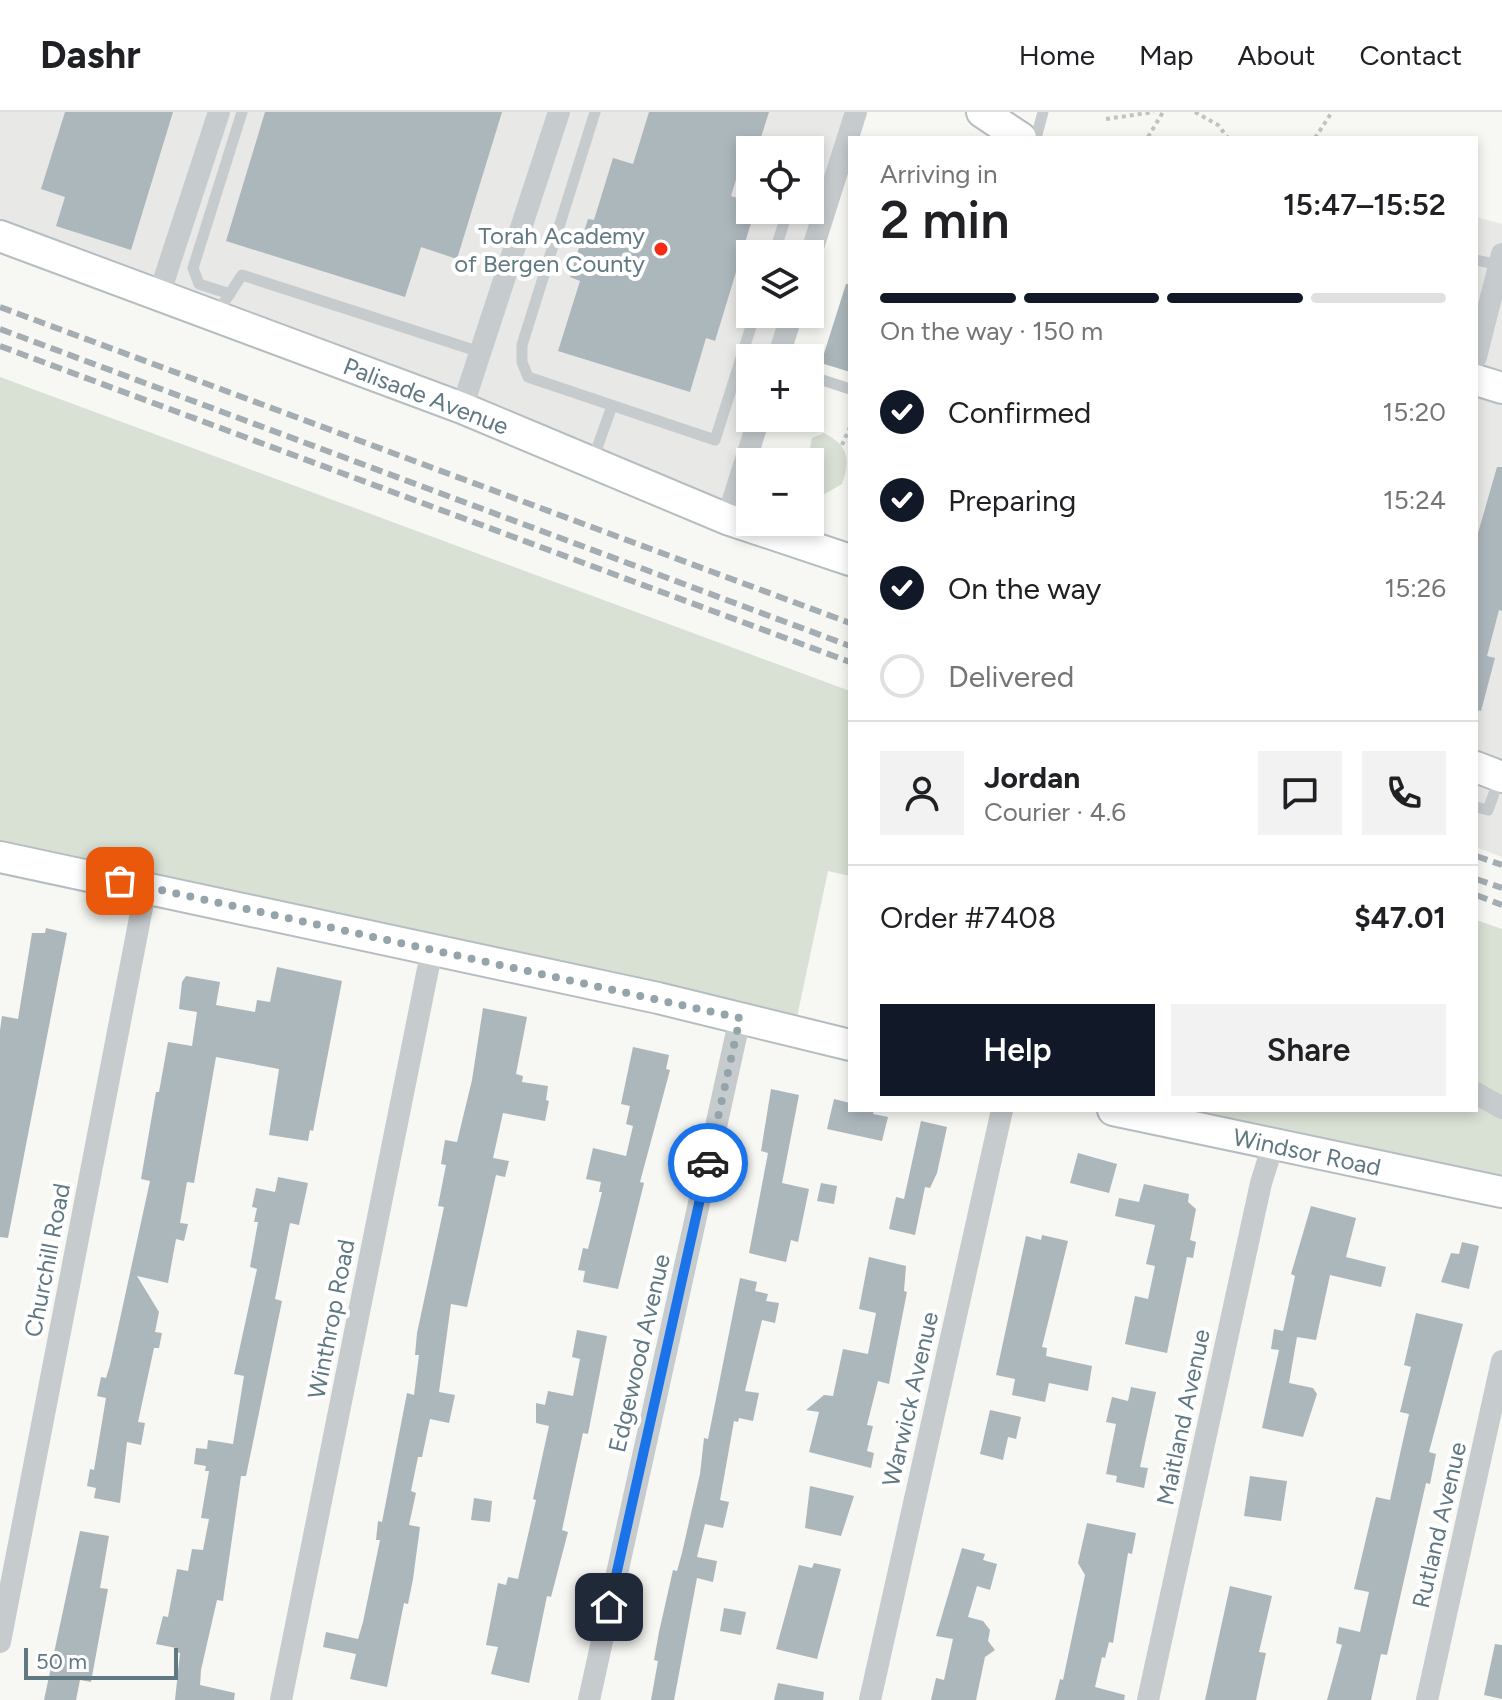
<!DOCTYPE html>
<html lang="en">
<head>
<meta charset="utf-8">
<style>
	:root { --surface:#fff; --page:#f2f2f2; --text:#202124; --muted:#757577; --line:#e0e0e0; --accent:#111827 }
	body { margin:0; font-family:Figtree,sans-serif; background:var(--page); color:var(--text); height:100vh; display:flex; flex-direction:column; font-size:30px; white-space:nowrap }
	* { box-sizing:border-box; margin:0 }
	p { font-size:26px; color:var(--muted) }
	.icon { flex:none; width:44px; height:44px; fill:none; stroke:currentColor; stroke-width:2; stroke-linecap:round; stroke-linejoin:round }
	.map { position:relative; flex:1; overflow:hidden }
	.side { position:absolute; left:848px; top:24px; width:630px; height:976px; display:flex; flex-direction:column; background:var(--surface); border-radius:0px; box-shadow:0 4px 12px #0003 }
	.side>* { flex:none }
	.tools { position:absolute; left:736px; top:24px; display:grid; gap:16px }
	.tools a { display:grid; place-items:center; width:88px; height:88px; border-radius:0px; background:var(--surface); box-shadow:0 4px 12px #0003; font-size:40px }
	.scale { position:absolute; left:24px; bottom:20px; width:154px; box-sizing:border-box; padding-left:8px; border:4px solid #5f7882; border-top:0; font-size:22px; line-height:28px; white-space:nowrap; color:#5f7882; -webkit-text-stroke:6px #fff; paint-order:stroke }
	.pin { position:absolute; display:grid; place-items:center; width:68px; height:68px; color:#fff; margin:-34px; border-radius:16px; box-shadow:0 4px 12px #0006 }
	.courier { position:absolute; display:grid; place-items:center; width:80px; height:80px; margin:-40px; border:6px solid #1a73e8; border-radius:50%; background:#fff; color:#222; box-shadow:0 2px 10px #0007 }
	.summary em { font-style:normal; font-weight:600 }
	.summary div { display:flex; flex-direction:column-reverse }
	.summary { display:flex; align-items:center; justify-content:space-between; height:136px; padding:0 32px }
	h1 { font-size:52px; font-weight:600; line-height:60px }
	.bar { display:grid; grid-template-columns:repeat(4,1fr); gap:12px 8px; align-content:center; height:96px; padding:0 32px }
	.bar i { height:10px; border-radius:6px; background:var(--line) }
	.bar .on { background:var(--accent) }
	.bar p { grid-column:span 4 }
	.line { display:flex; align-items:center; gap:20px; padding:0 32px; border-top:2px solid var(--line) }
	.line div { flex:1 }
	.round { display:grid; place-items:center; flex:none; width:84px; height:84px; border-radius:0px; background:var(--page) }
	ol { padding:0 32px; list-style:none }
	li { display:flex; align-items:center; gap:24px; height:88px }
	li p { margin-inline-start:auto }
	li .icon { padding:8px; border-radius:50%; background:var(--accent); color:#fff; stroke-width:4 }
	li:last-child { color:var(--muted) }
	li i { width:44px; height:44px; border:4px solid var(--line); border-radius:50% }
	.cta { display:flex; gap:16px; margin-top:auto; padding:16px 32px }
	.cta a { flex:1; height:92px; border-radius:0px; background:var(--accent); color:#fff; font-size:32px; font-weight:600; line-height:92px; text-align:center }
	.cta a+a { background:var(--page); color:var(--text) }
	header { display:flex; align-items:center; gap:48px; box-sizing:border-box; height:112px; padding:0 40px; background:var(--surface); border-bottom:2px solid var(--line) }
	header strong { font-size:38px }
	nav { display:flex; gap:44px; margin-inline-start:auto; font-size:28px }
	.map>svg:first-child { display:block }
	.built { fill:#e8e8e7; fill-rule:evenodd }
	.green { fill:#d9e0d4 }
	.building { fill:#acb7bc }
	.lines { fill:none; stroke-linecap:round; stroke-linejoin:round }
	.secondary-casing { stroke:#b6bdc1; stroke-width:34 }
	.path { stroke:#bfc3c4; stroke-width:4; stroke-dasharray:4 4; stroke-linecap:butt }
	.lane { stroke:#c6cbce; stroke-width:11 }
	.street { stroke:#c6cbce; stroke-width:22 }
	.secondary { stroke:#fff; stroke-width:30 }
	.rail { stroke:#a4adb1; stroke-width:6; stroke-dasharray:12 6; stroke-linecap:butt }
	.done { stroke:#94a4aa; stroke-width:8; stroke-dasharray:0 14.4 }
	.route { stroke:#1a73e8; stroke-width:10 }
	.poi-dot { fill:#f52b16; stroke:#fff; stroke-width:3 }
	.labels { text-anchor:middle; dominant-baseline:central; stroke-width:8; stroke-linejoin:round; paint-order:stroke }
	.poi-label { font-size:24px; fill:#5f7882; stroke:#fff; text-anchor:end }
	.street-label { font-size:24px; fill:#5f7882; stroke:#fff }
</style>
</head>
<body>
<header>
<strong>Dashr</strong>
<nav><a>Home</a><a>Map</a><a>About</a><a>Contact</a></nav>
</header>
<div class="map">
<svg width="1502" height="1588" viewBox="0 0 1502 1588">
	<rect width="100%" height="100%" fill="#f7f7f3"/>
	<!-- built -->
	<g class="built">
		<path d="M0,0H856L810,142H750V202H792L778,246H750V306L727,407L0,124ZM750,38H810V98H750Z"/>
		<path d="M1476,105L1502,112V745L1476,735Z"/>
	</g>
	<!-- green -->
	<g class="green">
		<path d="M0,265L850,579V764L828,759L794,919L0,745Z"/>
		<path d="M824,321C848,334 851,346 842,372L823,383C805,375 808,342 812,326Z"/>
		<path d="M1476,808L1502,817V1080L1113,998H1476Z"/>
	</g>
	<!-- building -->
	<g class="building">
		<path d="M65,0H173L131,138L56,114L65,85L41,77Z"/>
		<path d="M265,0H502L457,147L421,135L405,185L226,129Z"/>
		<path d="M649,0H769L757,38H745L731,84L750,90V98H755L715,229L706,226L690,280L558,239L580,169L570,165L588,107L594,108L613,46L633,52Z"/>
		<path d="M846,172H850V260L821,251Z"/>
		<path d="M1497,355H1502V499L1499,498L1487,544L1495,546L1481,599L1476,598V428Z"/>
		<path d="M46,816L67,821L8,1126L0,1125V918L2,904L18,907L32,821H45Z"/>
		<path d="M277,855L342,869L313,1019L310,1018L308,1029L269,1023L279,957L216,945L194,1071L187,1070L180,1111L188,1112L184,1129L176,1127L168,1171L137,1164L159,1200L155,1220L162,1221L159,1236H154L138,1310L145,1311L141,1333L127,1330L120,1391L94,1386L96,1376L87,1374L90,1357L94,1358L106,1286L97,1284L101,1265L106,1266L110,1253L150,1069L141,1067L156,980H159L168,930L192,934L197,900L179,897L182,870L186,864L220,870L216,893L255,900L257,888L270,890Z"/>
		<path d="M483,896L527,905L516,962L523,964L522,970L548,974L546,988L549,989L545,1009L503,1001L493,1046L509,1049L505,1065L496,1063L467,1195L451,1192L439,1280L455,1283L449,1311L430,1307L422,1345H418L411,1379L416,1381L409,1413L420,1415L413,1467L408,1492L404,1491L387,1575L350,1567L356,1542L323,1535L326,1520L358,1527L363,1510L380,1428H376L378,1409L382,1410L407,1281L414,1283L419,1243H415L417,1221L444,1095L438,1094L446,1053L441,1052L445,1028L457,1030L472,968Z"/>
		<path d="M633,935L669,943L666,957L670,958L640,1070L644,1071L618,1177L583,1170L585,1159L578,1158L583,1136L588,1137L602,1080H599L601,1070L586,1067L593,1036L626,1044L633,1014L626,1012L630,994L621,992Z"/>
		<path d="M771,977L799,983L782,1071L809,1077L798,1130L791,1128L786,1150L749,1141L768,1041L761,1039Z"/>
		<path d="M834,987L850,991V998H874L873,1002L888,1005L882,1029L827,1017Z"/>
		<path d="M921,1009L947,1015L937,1061L930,1076L925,1075L915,1123L889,1117L896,1085L904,1087Z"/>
		<path d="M1078,1041L1117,1052L1109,1081L1070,1071Z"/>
		<path d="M278,1065L308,1071L299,1113L290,1111L275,1187L282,1189L246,1364H241L223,1489L217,1488L201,1558L200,1573L235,1581L234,1588H175L180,1541L175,1540L176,1536L156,1532L163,1504L168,1505L177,1457L188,1459L192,1437L203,1438L209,1407L201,1406L209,1359H205L206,1354L194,1352L196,1336L207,1337L208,1328L233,1332L244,1264L234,1262L257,1157L250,1155L258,1110H254L257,1096L252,1095L256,1076L275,1080Z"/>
		<path d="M821,1071L837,1074L834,1092L817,1089Z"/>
		<path d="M1144,1072L1189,1082L1188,1090L1196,1097L1190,1128L1196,1130L1193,1146L1187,1145L1167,1241L1125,1232L1135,1184L1148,1187L1155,1154L1146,1152L1155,1113L1115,1104L1119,1086L1139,1090Z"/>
		<path d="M1311,1094L1356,1106L1346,1145L1386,1155L1381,1175L1330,1163L1316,1228L1297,1225L1289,1271L1313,1276L1317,1282L1303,1325L1262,1316L1279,1238L1271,1237L1274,1217L1283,1219L1295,1164L1291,1162Z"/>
		<path d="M1042,1123L1068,1129L1042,1235L1047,1236L1046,1244L1092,1254L1088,1279L1049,1271L1045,1290L1012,1283L1015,1267L996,1263L1026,1124L1041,1128Z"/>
		<path d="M1462,1130L1479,1134L1469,1177L1441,1170L1451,1141L1459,1142Z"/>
		<path d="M869,1145L906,1154L904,1179L907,1180L889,1272L878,1269L867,1313L873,1314L867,1339L874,1341L871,1356L809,1340L819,1300L806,1298L824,1283L833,1284L843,1237L868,1242L876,1201L859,1197Z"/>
		<path d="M740,1166L757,1170L755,1179L768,1182L766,1189L779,1191L775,1211L762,1208L745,1279L759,1281L753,1309L739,1306L738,1310L734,1309L720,1388L729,1390L723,1416L705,1412L697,1445L717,1449L713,1470L697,1466L674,1588H651L658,1549L654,1548L659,1520L673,1458L677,1459L682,1441L700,1362L704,1326L708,1327Z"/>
		<path d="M1416,1201L1463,1212L1429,1340L1436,1342L1430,1372L1426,1371L1387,1543L1381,1542L1371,1588H1327L1342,1533L1336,1531L1339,1515L1360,1520L1369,1480L1354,1477L1376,1385L1390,1388L1400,1342L1409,1302L1400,1300L1411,1255L1404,1253Z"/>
		<path d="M577,1218L607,1224L588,1322L583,1321L562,1418L568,1420L551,1485L547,1484L529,1571L491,1562L498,1535L486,1533L498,1471L506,1473L508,1465L518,1467L536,1388L533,1387L549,1314L536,1311V1291L545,1293L548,1279L573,1284L580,1247L572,1245Z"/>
		<path d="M1131,1275L1156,1280L1140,1355L1148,1356L1144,1376L1116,1370L1117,1364L1106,1362L1116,1312L1106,1310L1112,1285L1128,1289Z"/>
		<path d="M990,1298L1021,1305L1016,1327L1008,1325L1003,1348L980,1342Z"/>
		<path d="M1250,1364L1287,1369L1281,1409L1244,1404Z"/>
		<path d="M810,1374L854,1384L841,1424L805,1416Z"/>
		<path d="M474,1386L492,1389L490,1410L471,1408Z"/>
		<path d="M1087,1411L1136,1421L1132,1442L1128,1441L1113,1531L1109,1530L1105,1546L1102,1545L1095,1575L1125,1583L1124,1588H1055L1060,1567L1063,1568L1085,1463L1078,1451Z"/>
		<path d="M80,1419L109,1424L100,1476L108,1477L91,1570L80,1568L76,1588H44Z"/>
		<path d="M962,1436L985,1442L983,1448L997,1452L990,1478L977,1474L968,1505L983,1509L990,1518L988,1529L995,1538L985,1545L976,1588H931L936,1566L944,1568L953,1527L936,1524Z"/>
		<path d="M814,1451L841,1457L817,1547L776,1537L799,1453L812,1456Z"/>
		<path d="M1230,1474L1272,1484L1259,1540L1266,1541L1256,1588H1205Z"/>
		<path d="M724,1496L746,1500L741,1523L720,1519Z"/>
		<path d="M1495,1532L1502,1533V1587L1484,1583Z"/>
		<path d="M778,1571L824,1580L823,1588H774Z"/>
	</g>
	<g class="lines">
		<defs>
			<g id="secondary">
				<path d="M982,0L1021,26"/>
				<path d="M0,124L462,296L727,407L850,448"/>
				<path d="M1476,268L1502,276"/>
				<path d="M1476,655L1502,665"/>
				<path d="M0,745L658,886L850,933"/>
				<path d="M1113,998L1502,1080"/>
			</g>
		</defs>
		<!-- secondary casing -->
		<use href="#secondary" class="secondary-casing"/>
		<!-- path -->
		<g class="path">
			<path d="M1195,0L1218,13L1228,26"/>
			<path d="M1106,7L1154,0"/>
			<path d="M1148,25L1163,0"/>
			<path d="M1315,26L1332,0"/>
			<path d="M842,333L850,315"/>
		</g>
		<!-- lane -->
		<g class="lane">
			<path d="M595,0L522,233V250L528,265L715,328L755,202"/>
			<path d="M1036,26L1043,0"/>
			<path d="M810,89L827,91"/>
			<path d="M774,142L788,98"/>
			<path d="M1476,148L1499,153"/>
			<path d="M230,182L199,172L193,156L242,0"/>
			<path d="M217,201L242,163L480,240"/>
			<path d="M810,264L850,277"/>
			<path d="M592,350L612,294"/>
			<path d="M1476,695L1488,698L1500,665"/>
		</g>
		<!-- street -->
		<g class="street">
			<path d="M810,145L856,0"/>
			<path d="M159,183L219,0"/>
			<path d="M1476,245L1502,142"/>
			<path d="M778,246L792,202"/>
			<path d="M462,296L559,0"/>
			<path d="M727,407L759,306"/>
			<path d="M1476,981L1502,996"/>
			<path d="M0,1530L146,775"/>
			<path d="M281,1588L432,837"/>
			<path d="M589,1588L740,906"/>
			<path d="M870,1588L1002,998"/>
			<path d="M1148,1588L1261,1071L1273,1033"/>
			<path d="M1427,1588L1502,1249"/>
		</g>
		<!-- secondary -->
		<use href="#secondary" class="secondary"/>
		<!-- rail -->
		<g class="rail">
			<path d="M0,195L850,511"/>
			<path d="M0,217L850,534"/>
			<path d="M0,234L850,550"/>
			<path d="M1476,744L1502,753"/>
			<path d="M1476,767L1502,776"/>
			<path d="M1476,783L1502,793"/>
		</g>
	</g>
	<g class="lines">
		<!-- done -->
		<path class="done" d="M120,769L740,906L708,1051"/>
		<!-- route -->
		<path class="route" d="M609,1495L708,1051"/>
	</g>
	<!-- markers -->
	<circle class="poi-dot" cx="661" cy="137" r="8"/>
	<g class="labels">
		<!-- poi labels -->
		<g class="poi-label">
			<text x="645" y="123">Torah Academy<tspan x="645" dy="28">of Bergen County</tspan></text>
		</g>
		<!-- street labels -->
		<g class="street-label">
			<text transform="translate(426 284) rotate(21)">Palisade Avenue</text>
			<text transform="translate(1307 1040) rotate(12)">Windsor Road</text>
			<text transform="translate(47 1148) rotate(-79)">Churchill Road</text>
			<text transform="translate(331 1207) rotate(-79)">Winthrop Road</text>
			<text transform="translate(639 1241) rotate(-77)">Edgewood Avenue</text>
			<text transform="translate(910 1287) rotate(-77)">Warwick Avenue</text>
			<text transform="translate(1183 1305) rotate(-78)">Maitland Avenue</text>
			<text transform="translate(1439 1413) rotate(-77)">Rutland Avenue</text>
		</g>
	</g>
</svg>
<div class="tools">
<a><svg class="icon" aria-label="locate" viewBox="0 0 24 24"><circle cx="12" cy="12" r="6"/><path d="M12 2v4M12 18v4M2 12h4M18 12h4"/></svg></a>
<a><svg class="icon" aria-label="layers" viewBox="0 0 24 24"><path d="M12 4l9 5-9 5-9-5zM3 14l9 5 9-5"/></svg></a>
<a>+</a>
<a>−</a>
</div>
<div class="scale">50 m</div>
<div class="pin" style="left:120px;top:769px;background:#ea580c"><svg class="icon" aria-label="bag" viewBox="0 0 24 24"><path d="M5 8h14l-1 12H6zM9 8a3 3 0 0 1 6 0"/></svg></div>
<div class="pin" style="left:609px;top:1495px;background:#1f2937"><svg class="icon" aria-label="home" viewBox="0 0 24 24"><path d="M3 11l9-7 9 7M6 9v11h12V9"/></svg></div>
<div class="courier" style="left:708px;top:1051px"><svg class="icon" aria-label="car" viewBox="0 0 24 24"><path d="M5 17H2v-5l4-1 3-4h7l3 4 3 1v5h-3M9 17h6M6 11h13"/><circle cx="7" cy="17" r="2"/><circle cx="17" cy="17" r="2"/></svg></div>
<section class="side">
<div class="summary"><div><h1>2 min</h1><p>Arriving in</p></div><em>15:47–15:52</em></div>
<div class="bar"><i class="on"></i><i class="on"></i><i class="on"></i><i></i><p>On the way · 150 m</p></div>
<ol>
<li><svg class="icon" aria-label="check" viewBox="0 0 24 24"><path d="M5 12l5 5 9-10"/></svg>Confirmed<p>15:20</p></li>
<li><svg class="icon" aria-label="check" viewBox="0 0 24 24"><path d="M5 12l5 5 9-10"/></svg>Preparing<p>15:24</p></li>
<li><svg class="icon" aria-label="check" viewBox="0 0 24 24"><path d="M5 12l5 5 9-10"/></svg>On the way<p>15:26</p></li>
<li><i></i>Delivered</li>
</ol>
<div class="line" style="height:144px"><a class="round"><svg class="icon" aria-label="person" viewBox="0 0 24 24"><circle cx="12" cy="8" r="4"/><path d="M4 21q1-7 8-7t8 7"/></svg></a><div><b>Jordan</b><p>Courier · 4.6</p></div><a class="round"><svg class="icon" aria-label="chat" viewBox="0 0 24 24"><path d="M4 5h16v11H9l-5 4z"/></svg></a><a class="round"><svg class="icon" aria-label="phone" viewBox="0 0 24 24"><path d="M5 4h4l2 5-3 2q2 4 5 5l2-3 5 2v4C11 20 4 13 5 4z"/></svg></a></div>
<div class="line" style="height:104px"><div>Order #7408</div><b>$47.01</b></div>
<div class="cta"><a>Help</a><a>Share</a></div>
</section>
</div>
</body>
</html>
